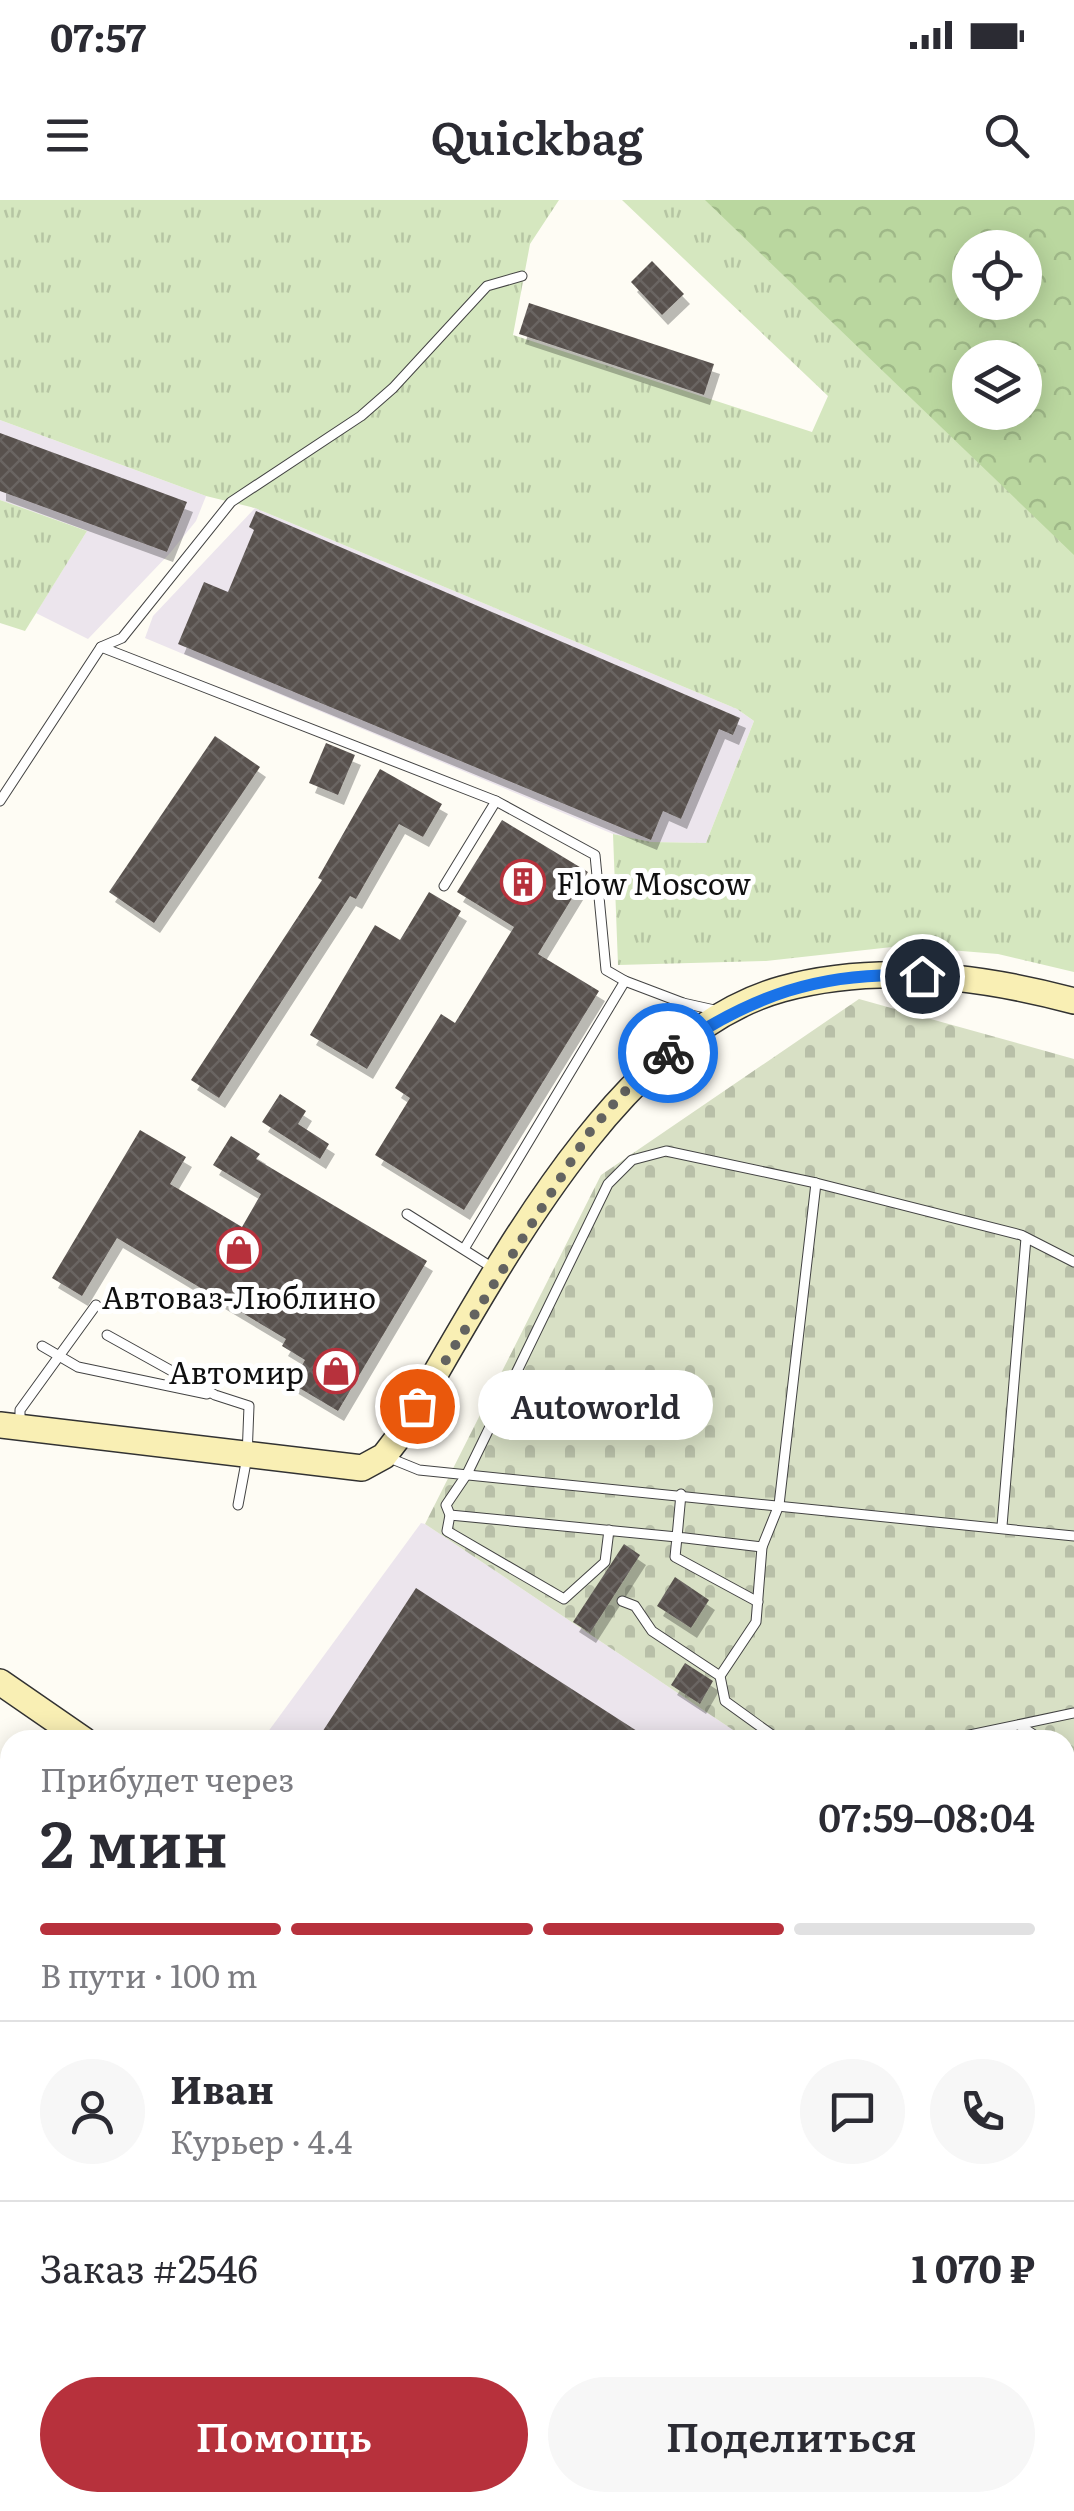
<!DOCTYPE html>
<html lang="ru">
<head>
<meta charset="utf-8">
<style>
	:root { --surface:#fff; --page:#f7f7f7; --text:#2b2b33; --muted:#7c7c81; --line:#e1e1e2; --accent:#b7313c }
	body { margin:0; font-family:Literata,serif; background:var(--page); color:var(--text); height:100vh; display:flex; flex-direction:column; font-size:38px; white-space:nowrap }
	* { box-sizing:border-box; margin:0 }
	p { font-size:32px; color:var(--muted) }
	.icon { flex:none; width:55px; height:55px; fill:none; stroke:currentColor; stroke-width:2; stroke-linecap:round; stroke-linejoin:round }
	.map { position:relative; flex:1; overflow:hidden }
	.details { position:absolute; left:0px; top:1530px; width:1075px; height:782px; display:flex; flex-direction:column; background:var(--surface); border-radius:30px 30px 0 0; box-shadow:0 5px 25px #0003 }
	.details>* { flex:none }
	.buttons { position:absolute; left:952px; top:30px; display:grid; gap:20px }
	.buttons a { display:grid; place-items:center; width:90px; height:90px; border-radius:50%; background:var(--surface); box-shadow:0 5px 25px #0003; font-size:50px }
	.pin { position:absolute; display:grid; place-items:center; width:85px; height:85px; color:#fff; margin:-42px; border:5px solid #fff; border-radius:50%; box-shadow:0 2px 10px #0007 }
	.courier { position:absolute; display:grid; place-items:center; width:100px; height:100px; margin:-50px; border:8px solid #1a73e8; border-radius:50%; background:#fff; color:#222; box-shadow:0 2px 12px #0007 }
	.bubble { position:absolute; height:70px; border-radius:35px; background:var(--surface); box-shadow:0 5px 25px #0003; font-size:32px; font-weight:600; line-height:70px; text-align:center }
	.head em { font-style:normal; font-weight:600 }
	.head div { display:flex; flex-direction:column-reverse }
	.head { display:flex; align-items:center; justify-content:space-between; height:170px; padding:0 40px }
	h1 { font-size:65px; font-weight:600; line-height:75px }
	.bar { display:grid; grid-template-columns:repeat(4,1fr); gap:15px 10px; align-content:center; height:120px; padding:0 40px }
	.bar i { height:12px; border-radius:8px; background:var(--line) }
	.bar .on { background:var(--accent) }
	.bar p { grid-column:span 4 }
	.line { display:flex; align-items:center; gap:25px; padding:0 40px; border-top:2px solid var(--line) }
	.line div { flex:1 }
	.round { display:grid; place-items:center; flex:none; width:105px; height:105px; border-radius:52px; background:var(--page) }
	.button { display:flex; gap:20px; margin-top:auto; padding:20px 40px }
	.button a { flex:1; height:115px; border-radius:60px; background:var(--accent); color:#fff; font-size:40px; font-weight:600; line-height:115px; text-align:center }
	.button a+a { background:var(--page); color:var(--text) }
	.status { display:flex; justify-content:space-between; align-items:center; height:70px; padding:0 50px; background:var(--surface); direction:ltr }
	.status svg { height:28px; fill:currentColor }
	header { display:flex; justify-content:space-between; align-items:center; height:130px; padding:0 40px; background:var(--surface); font-size:45px; font-weight:600 }
	.map>svg:first-child { display:block }
	.industrial { fill:#ece5ed }
	.grass { fill:url(#grass-tufts); fill-rule:evenodd }
	.forest { fill:url(#forest-crowns); fill-rule:evenodd }
	.cemetery { fill:url(#cemetery-stones) }
	.building { fill:url(#building-cross-hatch); filter:url(#shadow) }
	.lines { fill:none; stroke-linecap:round; stroke-linejoin:round }
	.lane-casing { stroke:#434343; stroke-width:11 }
	.secondary-casing { stroke:#323232; stroke-width:28 }
	.lane { stroke:#fff; stroke-width:9 }
	.secondary { stroke:#f9efb4; stroke-width:25 }
	.done { stroke:#636360; stroke-width:10; stroke-dasharray:0 18 }
	.route { stroke:#1a73e8; stroke-width:12 }
	.labels { text-anchor:middle; dominant-baseline:central; stroke-width:10; stroke-linejoin:round; paint-order:stroke }
	.poi-label { font-size:30px; fill:#101010; stroke:#fff; text-anchor:start }
</style>
</head>
<body>
<div class="status"><b>07:57</b><svg viewBox="0 0 49 12"><path d="M0 12V9h3v3zM5 12V6h3v6zM10 12V3h3v9zM15 12V0h3v12zM26 1h20v11H26zM47 4h2v5h-2z"/></svg></div>
<header><svg class="icon" aria-label="menu" viewBox="0 0 24 24"><path d="M4 6h16M4 12h16M4 18h16"/></svg>Quickbag<svg class="icon" aria-label="search" viewBox="0 0 24 24"><circle cx="10" cy="10" r="6"/><path d="M15 15l6 6"/></svg></header>
<div class="map">
<svg width="1074" height="2311" viewBox="0 0 1074 2311">
	<defs>
		<pattern id="grass-tufts" width="24" height="20" patternUnits="userSpaceOnUse" patternTransform="scale(2.5)"><rect width="24" height="20" fill="#d5e7bf"/><path d="M3 7l-1-3M5 7V3M7 7l1-3M15 17l-1-3M17 17v-4M19 17l1-3" fill="none" stroke="#b6c5a3"/></pattern>
		<pattern id="forest-crowns" width="20" height="18" patternUnits="userSpaceOnUse" patternTransform="scale(2.5)"><rect width="20" height="18" fill="#bad79f"/><path d="M2 6a3 3 0 1 1 6 0M12 15a3 3 0 1 1 6 0" fill="none" stroke="#9fb888"/></pattern>
		<pattern id="cemetery-stones" width="16" height="16" patternUnits="userSpaceOnUse" patternTransform="scale(2.5)"><rect width="16" height="16" fill="#d8e0c5"/><path d="M2 7V4a2 2 0 0 1 4 0v3zM10 15v-3a2 2 0 0 1 4 0v3z" fill="#b8bfa8"/></pattern>
		<pattern id="building-cross-hatch" width="8" height="8" patternUnits="userSpaceOnUse" patternTransform="scale(2.5)"><rect width="8" height="8" fill="#58514d"/><path d="M0 0l8 8M0 8l8-8" fill="none" stroke="#6b6562"/></pattern>
		<filter id="shadow"><feDropShadow dx="6" dy="10" stdDeviation="0" flood-color="#0004"/></filter>
	</defs>
	<rect width="100%" height="100%" fill="#fefcf4"/>
	<!-- industrial -->
	<g class="industrial">
		<path d="M0,220L206,296L196,321L170,353L88,439L36,413L87,331L0,300Z"/>
		<path d="M255,308L737,509L754,521L706,643L651,642L613,634L145,438L153,416Z"/>
		<path d="M421,1323L425,1324L748,1540H262Z"/>
		<path d="M1065,1752L1074,1758V1840L1065,1835Z"/>
	</g>
	<!-- grass -->
	<g class="grass">
		<path d="M0,0H559L530,44L513,135L812,232L828,196L622,0H1074V772L998,754L901,746L766,761L618,765L613,634L651,642L706,643L754,521L737,509L255,308L206,296L0,220ZM970,48H1025V102H970ZM970,158H1025V212H970Z"/>
		<path d="M0,300L87,331L25,431L0,423Z"/>
	</g>
	<!-- forest -->
	<path class="forest" d="M705,0H1074V355ZM970,48H1025V102H970ZM970,158H1025V212H970Z"/>
	<!-- cemetery -->
	<path class="cemetery" d="M859,799L1074,859V1758L1065,1752V1540H748L425,1324L601,975Z"/>
	<!-- building -->
	<g class="building">
		<path d="M652,61L684,94L662,115L631,82Z"/>
		<path d="M529,103L714,164L704,195L519,134Z"/>
		<path d="M0,233L187,302L167,352L0,291Z"/>
		<path d="M256,311L740,518L733,535L719,529L681,619L663,611L651,640L178,444L204,382L228,392L254,330L249,327Z"/>
		<path d="M215,536L260,567L154,723L109,692Z"/>
		<path d="M326,543L355,555L338,595L309,583Z"/>
		<path d="M380,569L442,604L423,637L399,624L356,699L350,696L219,898L191,880L322,680L318,678Z"/>
		<path d="M502,620L588,672L538,754L599,791L464,1010L375,955L410,898L395,888L441,814L455,823L514,727L457,692Z"/>
		<path d="M429,692L461,711L367,869L310,835L375,725L400,740Z"/>
		<path d="M280,894L306,911L298,924L329,944L320,959L262,922Z"/>
		<path d="M140,930L186,957L170,984L242,1027L261,994L213,965L231,936L260,954L256,959L427,1061L338,1211L291,1183L305,1160L282,1146L286,1139L117,1038L82,1096L52,1078Z"/>
		<path d="M624,1344L640,1355L590,1433L573,1422Z"/>
		<path d="M675,1377L709,1400L691,1428L657,1406Z"/>
		<path d="M416,1388L550,1475L651,1540H317Z"/>
		<path d="M685,1463L713,1481L700,1504L671,1485Z"/>
	</g>
	<g class="lines">
		<defs>
			<g id="lane">
				<path d="M101,447L496,601L444,686"/>
				<path d="M0,601L101,447L122,438L231,302L361,216L393,188L487,86L522,76"/>
				<path d="M496,601L595,655L606,770L625,781"/>
				<path d="M683,803L696,833"/>
				<path d="M407,1014L493,1068"/>
				<path d="M464,1049L625,781L683,803L719,811"/>
				<path d="M107,1135L215,1195L249,1206L247,1257L238,1305"/>
				<path d="M42,1146L78,1167L207,1194"/>
				<path d="M20,1227V1210L96,1105"/>
				<path d="M387,1257L419,1270L1074,1336"/>
				<path d="M681,1294L677,1337L762,1347"/>
				<path d="M450,1315L677,1337L675,1357L758,1402"/>
				<path d="M1002,1326L1026,1038"/>
				<path d="M609,1330L605,1362L564,1399L447,1331L450,1315L446,1305L467,1274L608,984L632,960L666,951L816,983L1021,1035L1074,1062"/>
				<path d="M622,1401L635,1406L652,1431L720,1476"/>
				<path d="M1019,1525L1042,1540"/>
				<path d="M779,1540L725,1501L720,1476L756,1422L762,1347L779,1305L816,983"/>
				<path d="M946,1540L1074,1513"/>
				<path d="M1065,1556L1074,1562"/>
				<path d="M0,1956L10,1963"/>
				<path d="M0,2100L10,2099"/>
				<path d="M335,2302L342,2311"/>
				<path d="M492,2302L498,2311"/>
				<path d="M788,2302L794,2311"/>
				<path d="M598,2311L612,2302"/>
			</g>
			<g id="secondary">
				<path d="M0,1225L362,1268L384,1256L397,1239C485,1094 609,837 782,789C877,763 981,776 1074,801"/>
				<path d="M0,1482L84,1540"/>
				<path d="M0,1855L10,1841"/>
				<path d="M1065,2189L1074,2195"/>
				<path d="M0,2306L10,2293"/>
			</g>
		</defs>
		<!-- lane casing -->
		<use href="#lane" class="lane-casing"/>
		<!-- secondary casing -->
		<use href="#secondary" class="secondary-casing"/>
		<!-- lane -->
		<use href="#lane" class="lane"/>
		<!-- secondary -->
		<use href="#secondary" class="secondary"/>
	</g>
	<g class="lines">
		<!-- done -->
		<path class="done" d="M417,1206L589,933L622,894L668,853"/>
		<!-- route -->
		<path class="route" d="M668,853C749,796 822,770 922,776"/>
	</g>
	<!-- icons -->
	<defs>
		<symbol id="building-ring" viewBox="-11 -11 22 22"><circle r="9.5" fill="#fff" stroke="#b7313c" stroke-width="1.5"/><path d="M-4-6H4V6H1V3H-1V6H-4ZM-2.5-4.3h1.7v1.8h-1.7ZM.8-4.3h1.7v1.8H.8ZM-2.5-1h1.7V.8h-1.7ZM.8-1h1.7V.8H.8Z" fill="#b7313c"/></symbol>
		<symbol id="shop-ring" viewBox="-11 -11 22 22"><circle r="9.5" fill="#fff" stroke="#b7313c" stroke-width="1.5"/><path d="M-5-2.5h2.3a2.7 3.5 0 0 1 5.4 0H5L5.5 6h-11ZM-1.5-2.5h3a1.5 2.3 0 0 0-3 0Z" fill="#b7313c"/></symbol>
	</defs>
	<g fill-rule="evenodd">
		<use href="#building-ring" x="498" y="657" width="50" height="50"/>
		<use href="#shop-ring" x="214" y="1025" width="50" height="50"/>
		<use href="#shop-ring" x="311" y="1146" width="50" height="50"/>
	</g>
	<g class="labels">
		<!-- poi labels -->
		<g class="poi-label">
			<text x="556" y="682">Flow Moscow</text>
			<text x="239" y="1096" text-anchor="middle">Автоваз-Люблино</text>
			<text x="304" y="1171" text-anchor="end">Автомир</text>
		</g>
	</g>
</svg>
<div class="buttons">
<a><svg class="icon" aria-label="locate" viewBox="0 0 24 24"><circle cx="12" cy="12" r="6"/><path d="M12 2v4M12 18v4M2 12h4M18 12h4"/></svg></a>
<a><svg class="icon" aria-label="layers" viewBox="0 0 24 24"><path d="M12 4l9 5-9 5-9-5zM3 14l9 5 9-5"/></svg></a>
</div>
<div class="pin" style="left:417px;top:1206px;background:#ea580c"><svg class="icon" aria-label="bag" viewBox="0 0 24 24"><path d="M5 8h14l-1 12H6zM9 8a3 3 0 0 1 6 0"/></svg></div>
<div class="pin" style="left:922px;top:776px;background:#1f2937"><svg class="icon" aria-label="home" viewBox="0 0 24 24"><path d="M3 11l9-7 9 7M6 9v11h12V9"/></svg></div>
<div class="courier" style="left:668px;top:853px"><svg class="icon" aria-label="bike" viewBox="0 0 24 24"><circle cx="6" cy="16" r="4"/><circle cx="18" cy="16" r="4"/><path d="M6 16l4-8h5l3 8M10 8l3 8H6M13 5h3"/></svg></div>
<div class="bubble" style="left:478px;top:1170px;width:235px">Autoworld</div>
<section class="details">
<div class="head"><div><h1>2 мин</h1><p>Прибудет через</p></div><em>07:59–08:04</em></div>
<div class="bar"><i class="on"></i><i class="on"></i><i class="on"></i><i></i><p>В пути · 100 m</p></div>
<div class="line" style="height:180px"><a class="round"><svg class="icon" aria-label="person" viewBox="0 0 24 24"><circle cx="12" cy="8" r="4"/><path d="M4 21q1-7 8-7t8 7"/></svg></a><div><b>Иван</b><p>Курьер · 4.4</p></div><a class="round"><svg class="icon" aria-label="chat" viewBox="0 0 24 24"><path d="M4 5h16v11H9l-5 4z"/></svg></a><a class="round"><svg class="icon" aria-label="phone" viewBox="0 0 24 24"><path d="M5 4h4l2 5-3 2q2 4 5 5l2-3 5 2v4C11 20 4 13 5 4z"/></svg></a></div>
<div class="line" style="height:130px"><div>Заказ #2546</div><b>1 070 ₽</b></div>
<div class="button"><a>Помощь</a><a>Поделиться</a></div>
</section>
</div>
</body>
</html>
